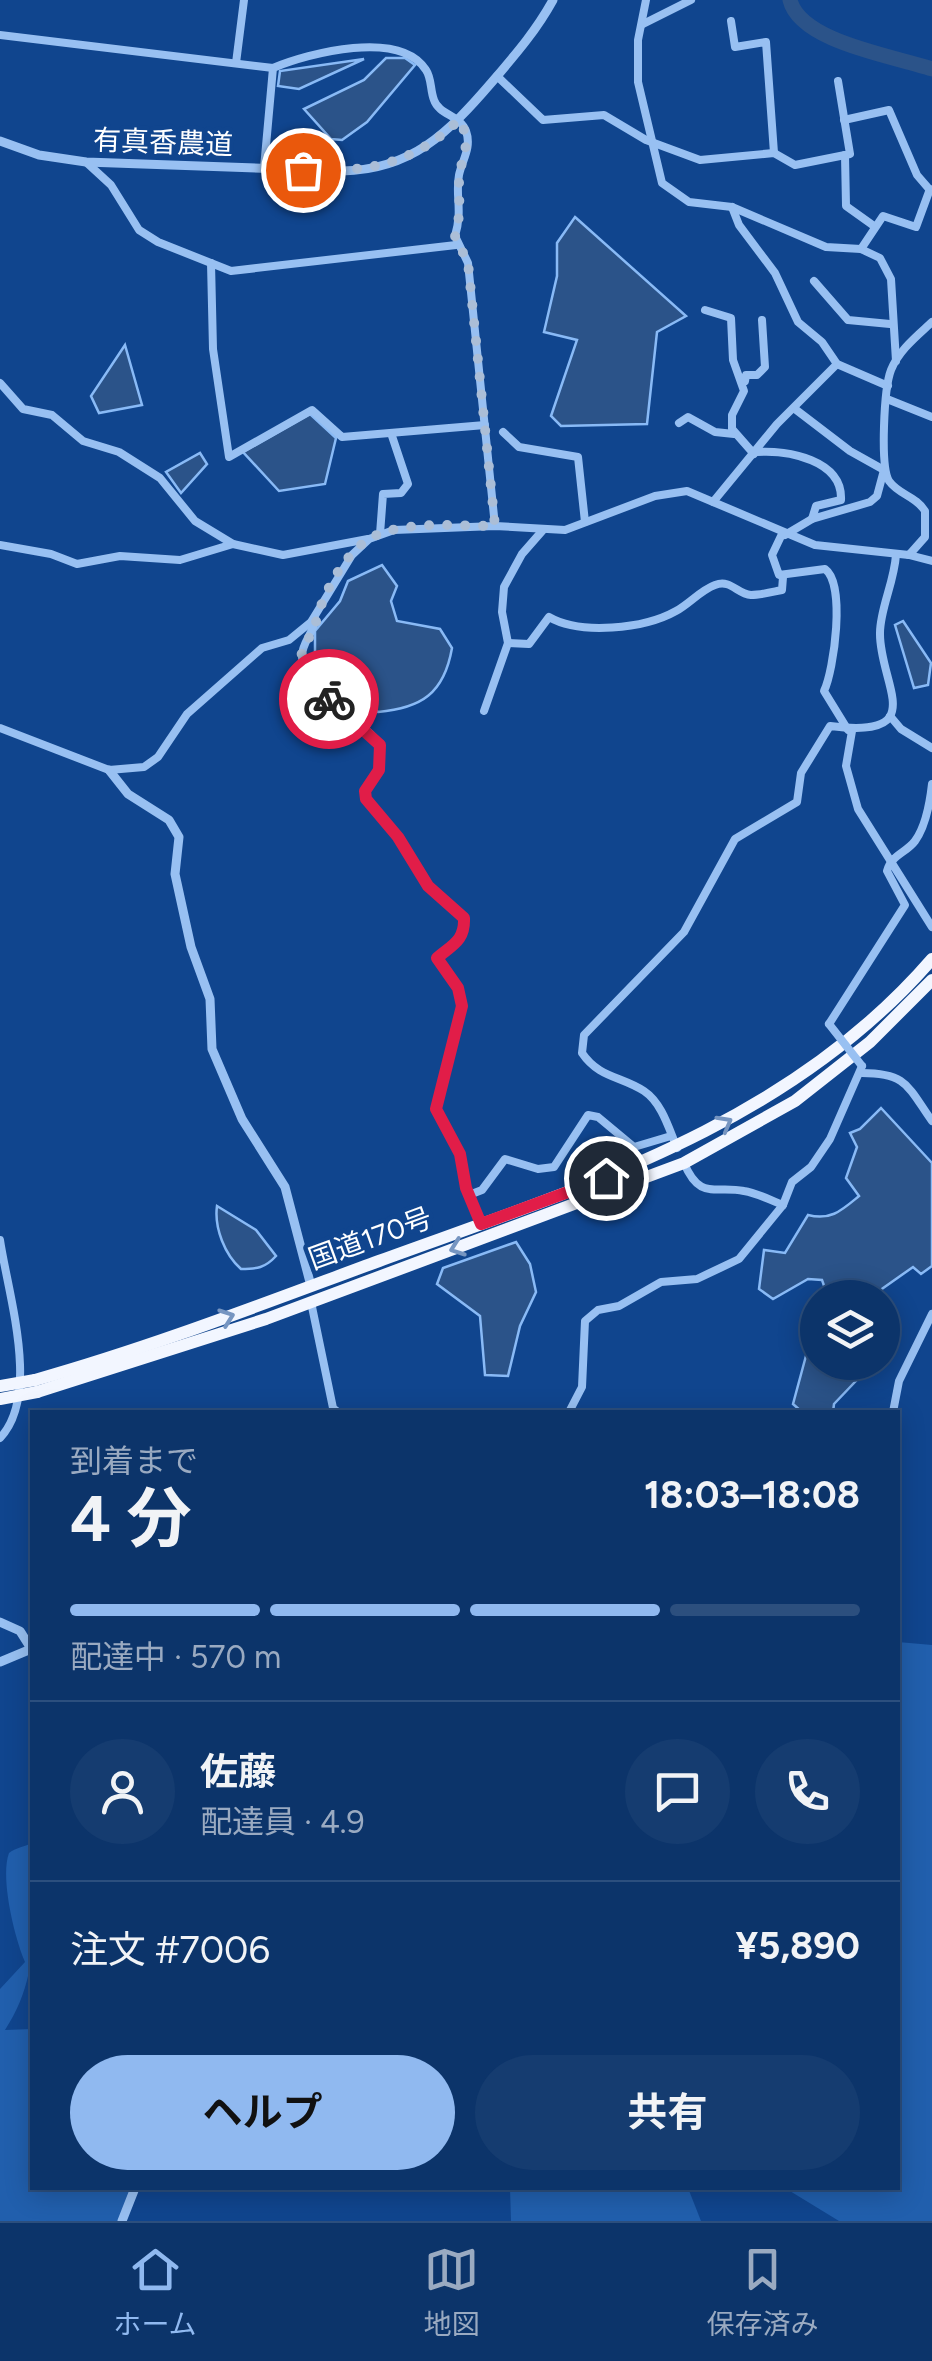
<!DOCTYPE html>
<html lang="ja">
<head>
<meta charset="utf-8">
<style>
	:root { --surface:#0c346a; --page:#153c70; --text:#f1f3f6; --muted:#9aaac1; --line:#2c4f7e; --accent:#90b9f0 }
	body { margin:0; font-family:Figtree,"Noto Sans JP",sans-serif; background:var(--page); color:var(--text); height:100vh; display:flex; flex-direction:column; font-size:38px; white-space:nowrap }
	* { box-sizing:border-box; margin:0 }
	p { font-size:32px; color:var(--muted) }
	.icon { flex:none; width:55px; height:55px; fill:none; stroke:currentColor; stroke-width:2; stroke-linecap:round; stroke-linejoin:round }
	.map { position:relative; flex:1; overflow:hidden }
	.side { position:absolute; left:30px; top:1410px; width:870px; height:780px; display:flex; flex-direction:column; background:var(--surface); border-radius:0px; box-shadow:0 5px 25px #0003,0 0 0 2px var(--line) }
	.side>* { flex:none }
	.tools { position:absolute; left:800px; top:1280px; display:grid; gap:20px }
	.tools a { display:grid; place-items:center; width:100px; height:100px; border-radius:50%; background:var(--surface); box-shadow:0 5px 25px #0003,0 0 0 2px var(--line); font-size:50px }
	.pin { position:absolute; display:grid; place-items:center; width:85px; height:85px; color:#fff; margin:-42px; border:5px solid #fff; border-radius:50%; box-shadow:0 2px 10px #0007 }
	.courier { position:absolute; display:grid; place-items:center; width:100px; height:100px; margin:-50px; border:8px solid #e11d48; border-radius:50%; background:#fff; color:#222; box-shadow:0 2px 12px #0007 }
	.headline em { font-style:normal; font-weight:700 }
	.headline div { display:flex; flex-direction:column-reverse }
	.headline { display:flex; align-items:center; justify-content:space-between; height:170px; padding:0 40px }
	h1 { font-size:65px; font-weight:700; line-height:75px }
	.bar { display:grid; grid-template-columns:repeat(4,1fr); gap:15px 10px; align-content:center; height:120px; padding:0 40px }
	.bar i { height:12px; border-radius:8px; background:var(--line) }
	.bar .active { background:var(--accent) }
	.bar p { grid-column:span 4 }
	.line { display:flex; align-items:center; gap:25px; padding:0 40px; border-top:2px solid var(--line) }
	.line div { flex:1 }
	.round { display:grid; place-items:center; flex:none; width:105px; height:105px; border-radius:52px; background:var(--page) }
	.primary-button { display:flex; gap:20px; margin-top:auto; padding:20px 40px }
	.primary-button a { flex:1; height:115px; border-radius:60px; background:var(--accent); color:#111; font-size:40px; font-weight:700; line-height:115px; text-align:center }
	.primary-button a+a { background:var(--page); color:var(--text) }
	.tab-bar { display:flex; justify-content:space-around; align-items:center; height:140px; border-top:2px solid var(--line); background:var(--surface); font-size:28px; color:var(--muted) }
	.tab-bar a { display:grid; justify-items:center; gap:5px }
	.tab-bar .active { color:var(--accent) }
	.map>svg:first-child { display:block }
	.green { fill:#215fad }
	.water { fill:#2b5389; stroke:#89baf6; stroke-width:2.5 }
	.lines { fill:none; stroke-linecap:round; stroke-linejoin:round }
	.river { stroke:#2b5389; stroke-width:15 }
	.minor { stroke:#98c0f2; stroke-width:8 }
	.tertiary { stroke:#98c0f2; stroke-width:9 }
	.trunk { stroke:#f2f6ff; stroke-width:12 }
	.minor-bridge { stroke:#98c0f2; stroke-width:8 }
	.trunk-bridge { stroke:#f2f6ff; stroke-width:12 }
	.oneway { stroke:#7695c1 }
	.done { stroke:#abbed7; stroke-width:10; stroke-dasharray:0 18 }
	.route { stroke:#e11d48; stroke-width:12 }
	.labels { text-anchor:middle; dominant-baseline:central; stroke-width:9; stroke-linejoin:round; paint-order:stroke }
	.street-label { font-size:28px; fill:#fff; stroke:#10458e }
</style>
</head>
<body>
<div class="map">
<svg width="932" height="2221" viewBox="0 0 932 2221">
	<rect width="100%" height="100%" fill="#10458e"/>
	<!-- green -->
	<g class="green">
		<path d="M898,1642L932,1645V2221H839L785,2188H898Z"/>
		<path d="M32,1843C32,1911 44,1971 5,2030L32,2029V2188H135L122,2221H0V1989L25,1962C14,1936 0,1877 9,1853C15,1848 26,1846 32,1843Z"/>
		<path d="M510,2188H688L701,2221H511Z"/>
	</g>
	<!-- water -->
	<g class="water">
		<path d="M386,58H405L415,65L367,122L342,140L331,139L304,109L364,80Z"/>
		<path d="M364,59L299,89L278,86L280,71Z"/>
		<path d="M575,217L686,316L657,332L647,424L561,426L551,416L577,340L544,332L557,276V243Z"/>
		<path d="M125,345L142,405L99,413L91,396Z"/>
		<path d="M310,414L336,438L325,484L279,491L243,452Z"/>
		<path d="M200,453L207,464L181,493L166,472Z"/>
		<path d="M382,565L397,586L391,601L397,621L440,629L452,648C444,694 421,708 378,712L315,655V631L340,601L348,581Z"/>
		<path d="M903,621L931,663L928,685L914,688L895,625Z"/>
		<path d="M881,1108L932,1163V1266L921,1274L913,1267L879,1291L878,1297H828L822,1280L808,1279L773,1299L759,1289L764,1250L785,1253L808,1215C831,1221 842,1210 859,1196L846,1178L857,1147L850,1133L860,1129Z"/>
		<path d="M217,1206L256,1230L276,1256C265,1268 257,1269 241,1269C225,1255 214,1228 217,1206Z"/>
		<path d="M516,1242L530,1264L536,1292L520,1326L508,1376L485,1375L480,1316L437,1284L443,1268Z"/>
		<path d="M817,1315L818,1362L873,1363L834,1404L833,1412H802L793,1404Z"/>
	</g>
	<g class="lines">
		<!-- river -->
		<path class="river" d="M790,0C800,42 894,56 932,69"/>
		<!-- minor -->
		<g class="minor">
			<path d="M646,0L638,40V82L662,183L689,202L732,207L826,247L861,249L880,258L891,279L896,361"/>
			<path d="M731,21L735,47L766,42L774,153"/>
			<path d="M643,24L691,0"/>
			<path d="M0,35L273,68"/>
			<path d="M236,63L244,0"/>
			<path d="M497,76L543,120L604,115L646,140L700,160L774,153L795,165L850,154L838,81"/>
			<path d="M844,120L889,110L917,175L929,189"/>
			<path d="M845,155L846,206L874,226"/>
			<path d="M86,162L111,185L139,230L158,242L231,271L456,245"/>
			<path d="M264,168L273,68C309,53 400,29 426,70C432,79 430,90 434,100C439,115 460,115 466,131C472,148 462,160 459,175C455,196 463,209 455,236L468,263L495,526"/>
			<path d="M732,207L739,225L775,273L798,322L822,342L837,364L888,386"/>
			<path d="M861,249L883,216L916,227L930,189"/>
			<path d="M211,263L213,349L229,457L312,410L342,437L485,425"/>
			<path d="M814,281L848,320L890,324"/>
			<path d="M705,310L731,318L733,360L744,391L732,415V429L754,454"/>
			<path d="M745,381L746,375H757L765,367L762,320"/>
			<path d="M0,383L23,409L52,415L83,441L119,452L160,478L195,521L233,544L283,555L368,539"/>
			<path d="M887,399L932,417"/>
			<path d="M679,423L688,417L715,432L734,434"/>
			<path d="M503,432L519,447L578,457L585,522"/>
			<path d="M757,452C788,450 843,460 841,500L816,506L812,519"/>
			<path d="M713,502L777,424L837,364"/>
			<path d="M380,534L383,494L401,493L408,484L391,433"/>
			<path d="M782,534L772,555L779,575L825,569C846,584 834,670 824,691L848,730"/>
			<path d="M785,535L812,519L870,502L877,496L884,470L850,451L795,409"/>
			<path d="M0,545L51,554L77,564L120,556L180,560L233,544"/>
			<path d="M909,555L932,561"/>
			<path d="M315,619C314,633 302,642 302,656C302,697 361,716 380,745L379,770L365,791L366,799L398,837L428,886L464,919C465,941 452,945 437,958L457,988L462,1006L436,1109L460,1154L466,1188L481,1224"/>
			<path d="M508,643L529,644L549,617C580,635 644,629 676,611C689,604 701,590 715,585C731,579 737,594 751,595C761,595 772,592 782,590L783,577"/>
			<path d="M484,711L508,643L502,612L504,587L522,554L543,530"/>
			<path d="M890,716L901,729L932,748"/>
			<path d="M0,728L109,770L144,767L158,757L187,714L262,648L289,640L311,622L352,555L369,539L394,530L495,526L565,530L655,496L687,491L815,545L909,555L925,537V511C916,496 899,495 889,481C880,466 884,388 891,370C899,350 917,336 932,322"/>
			<path d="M852,731L846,766L858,809L932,927"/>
			<path d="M829,1024L905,905L887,871C891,855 906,853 915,841C926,826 930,802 932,784"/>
			<path d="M862,1073C907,1073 908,1087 932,1121"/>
			<path d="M677,1148C669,1129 662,1103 644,1091C621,1076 599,1078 582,1053L584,1035L684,932L735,839L797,802L801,773L830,726C932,739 879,684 880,633C880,609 894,583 896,555"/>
			<path d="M684,1163C700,1201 715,1185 744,1191C757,1193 770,1200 783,1205"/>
			<path d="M469,1195L482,1190L505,1159L538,1169L554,1167L588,1115L598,1117L634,1147L671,1136"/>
			<path d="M0,1240C8,1294 41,1395 0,1438"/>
			<path d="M311,1302L333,1408L338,1412"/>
			<path d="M569,1412L582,1387L585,1321L598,1310L619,1306L661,1282L697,1279L739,1259L783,1205L792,1182L811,1167L830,1139L862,1066"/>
			<path d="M893,1412L899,1381L932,1314"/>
		</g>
		<!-- tertiary -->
		<g class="tertiary">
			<path d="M0,141L39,155L86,162L342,171C412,170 449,132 492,82C515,55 536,31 553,0"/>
			<path d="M109,770L128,794L169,820L179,837L175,874L191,947L210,999L212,1049L242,1119L285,1187L311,1286"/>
			<path d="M0,1622L20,1631L32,1650"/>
			<path d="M0,1662L31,1649"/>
			<path d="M122,2221L135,2188"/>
		</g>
		<!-- trunk -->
		<g class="trunk">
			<path d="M35,1380C152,1347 265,1303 379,1261C579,1188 788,1126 932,959"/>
			<path d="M37,1392L266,1319L684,1163L795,1101L870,1042L932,980"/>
		</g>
		<!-- minor-bridge -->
		<path class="minor-bridge" d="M829,1024L862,1066"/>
		<!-- trunk-bridge -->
		<g class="trunk-bridge">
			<path d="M0,1386L35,1380"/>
			<path d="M0,1399L37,1392"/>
		</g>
	</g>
	<!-- one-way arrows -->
	<defs><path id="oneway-chevron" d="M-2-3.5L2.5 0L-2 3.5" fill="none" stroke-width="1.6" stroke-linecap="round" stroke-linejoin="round" transform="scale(2.5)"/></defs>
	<g class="oneway">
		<use href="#oneway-chevron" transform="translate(725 1123) rotate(-29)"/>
		<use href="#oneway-chevron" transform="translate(457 1248) rotate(160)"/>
		<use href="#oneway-chevron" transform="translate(227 1317) rotate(-20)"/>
	</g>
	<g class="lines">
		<!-- done -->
		<path class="done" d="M303,170C367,172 411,166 459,120C474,144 460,157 459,181C459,202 461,215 455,236L468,263L495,526C459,526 413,521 379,534C346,547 322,594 315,626C311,639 299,646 302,661C305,676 320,689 329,699"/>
		<!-- route -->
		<path class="route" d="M329,699L380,745L379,770L365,791L366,799L398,837L428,886L464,918C465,941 452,945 437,958L458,988L462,1006L436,1109L460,1154L466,1188L481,1224L606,1178"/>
	</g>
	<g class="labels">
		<!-- street labels -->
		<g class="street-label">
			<text transform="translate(163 142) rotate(2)">有真香農道</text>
			<text transform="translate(370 1238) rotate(-20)">国道170号</text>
		</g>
	</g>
</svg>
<div class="tools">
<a><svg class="icon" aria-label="layers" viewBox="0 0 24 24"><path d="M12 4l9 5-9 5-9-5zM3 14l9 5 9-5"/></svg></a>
</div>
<div class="pin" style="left:303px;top:170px;background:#ea580c"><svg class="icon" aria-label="bag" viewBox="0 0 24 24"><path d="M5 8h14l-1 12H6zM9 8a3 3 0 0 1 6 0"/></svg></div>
<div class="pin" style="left:606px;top:1178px;background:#1f2937"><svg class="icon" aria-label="home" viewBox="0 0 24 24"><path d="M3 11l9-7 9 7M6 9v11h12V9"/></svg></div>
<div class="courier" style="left:329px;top:699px"><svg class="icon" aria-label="bike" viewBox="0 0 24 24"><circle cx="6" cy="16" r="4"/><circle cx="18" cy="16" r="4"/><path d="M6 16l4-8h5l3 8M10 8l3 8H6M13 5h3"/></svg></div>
<section class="side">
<div class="headline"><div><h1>4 分</h1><p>到着まで</p></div><em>18:03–18:08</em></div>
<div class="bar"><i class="active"></i><i class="active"></i><i class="active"></i><i></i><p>配達中 · 570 m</p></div>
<div class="line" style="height:180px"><a class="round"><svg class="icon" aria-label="person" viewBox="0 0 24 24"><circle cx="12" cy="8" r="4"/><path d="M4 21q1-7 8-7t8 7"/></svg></a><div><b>佐藤</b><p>配達員 · 4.9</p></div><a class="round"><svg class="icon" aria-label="chat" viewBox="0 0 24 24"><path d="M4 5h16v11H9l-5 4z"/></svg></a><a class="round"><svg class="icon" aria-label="phone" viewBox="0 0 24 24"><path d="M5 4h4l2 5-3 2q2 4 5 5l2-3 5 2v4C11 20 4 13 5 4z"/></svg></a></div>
<div class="line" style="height:130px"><div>注文 #7006</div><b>¥5,890</b></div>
<div class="primary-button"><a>ヘルプ</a><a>共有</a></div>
</section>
</div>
<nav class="tab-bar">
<a class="active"><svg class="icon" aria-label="home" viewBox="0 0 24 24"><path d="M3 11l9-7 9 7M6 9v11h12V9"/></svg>ホーム</a>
<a><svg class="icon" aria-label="map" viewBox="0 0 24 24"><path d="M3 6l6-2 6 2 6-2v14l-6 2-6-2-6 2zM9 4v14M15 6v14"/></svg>地図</a>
<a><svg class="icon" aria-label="saved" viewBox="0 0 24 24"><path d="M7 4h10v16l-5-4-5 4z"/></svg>保存済み</a>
</nav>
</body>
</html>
